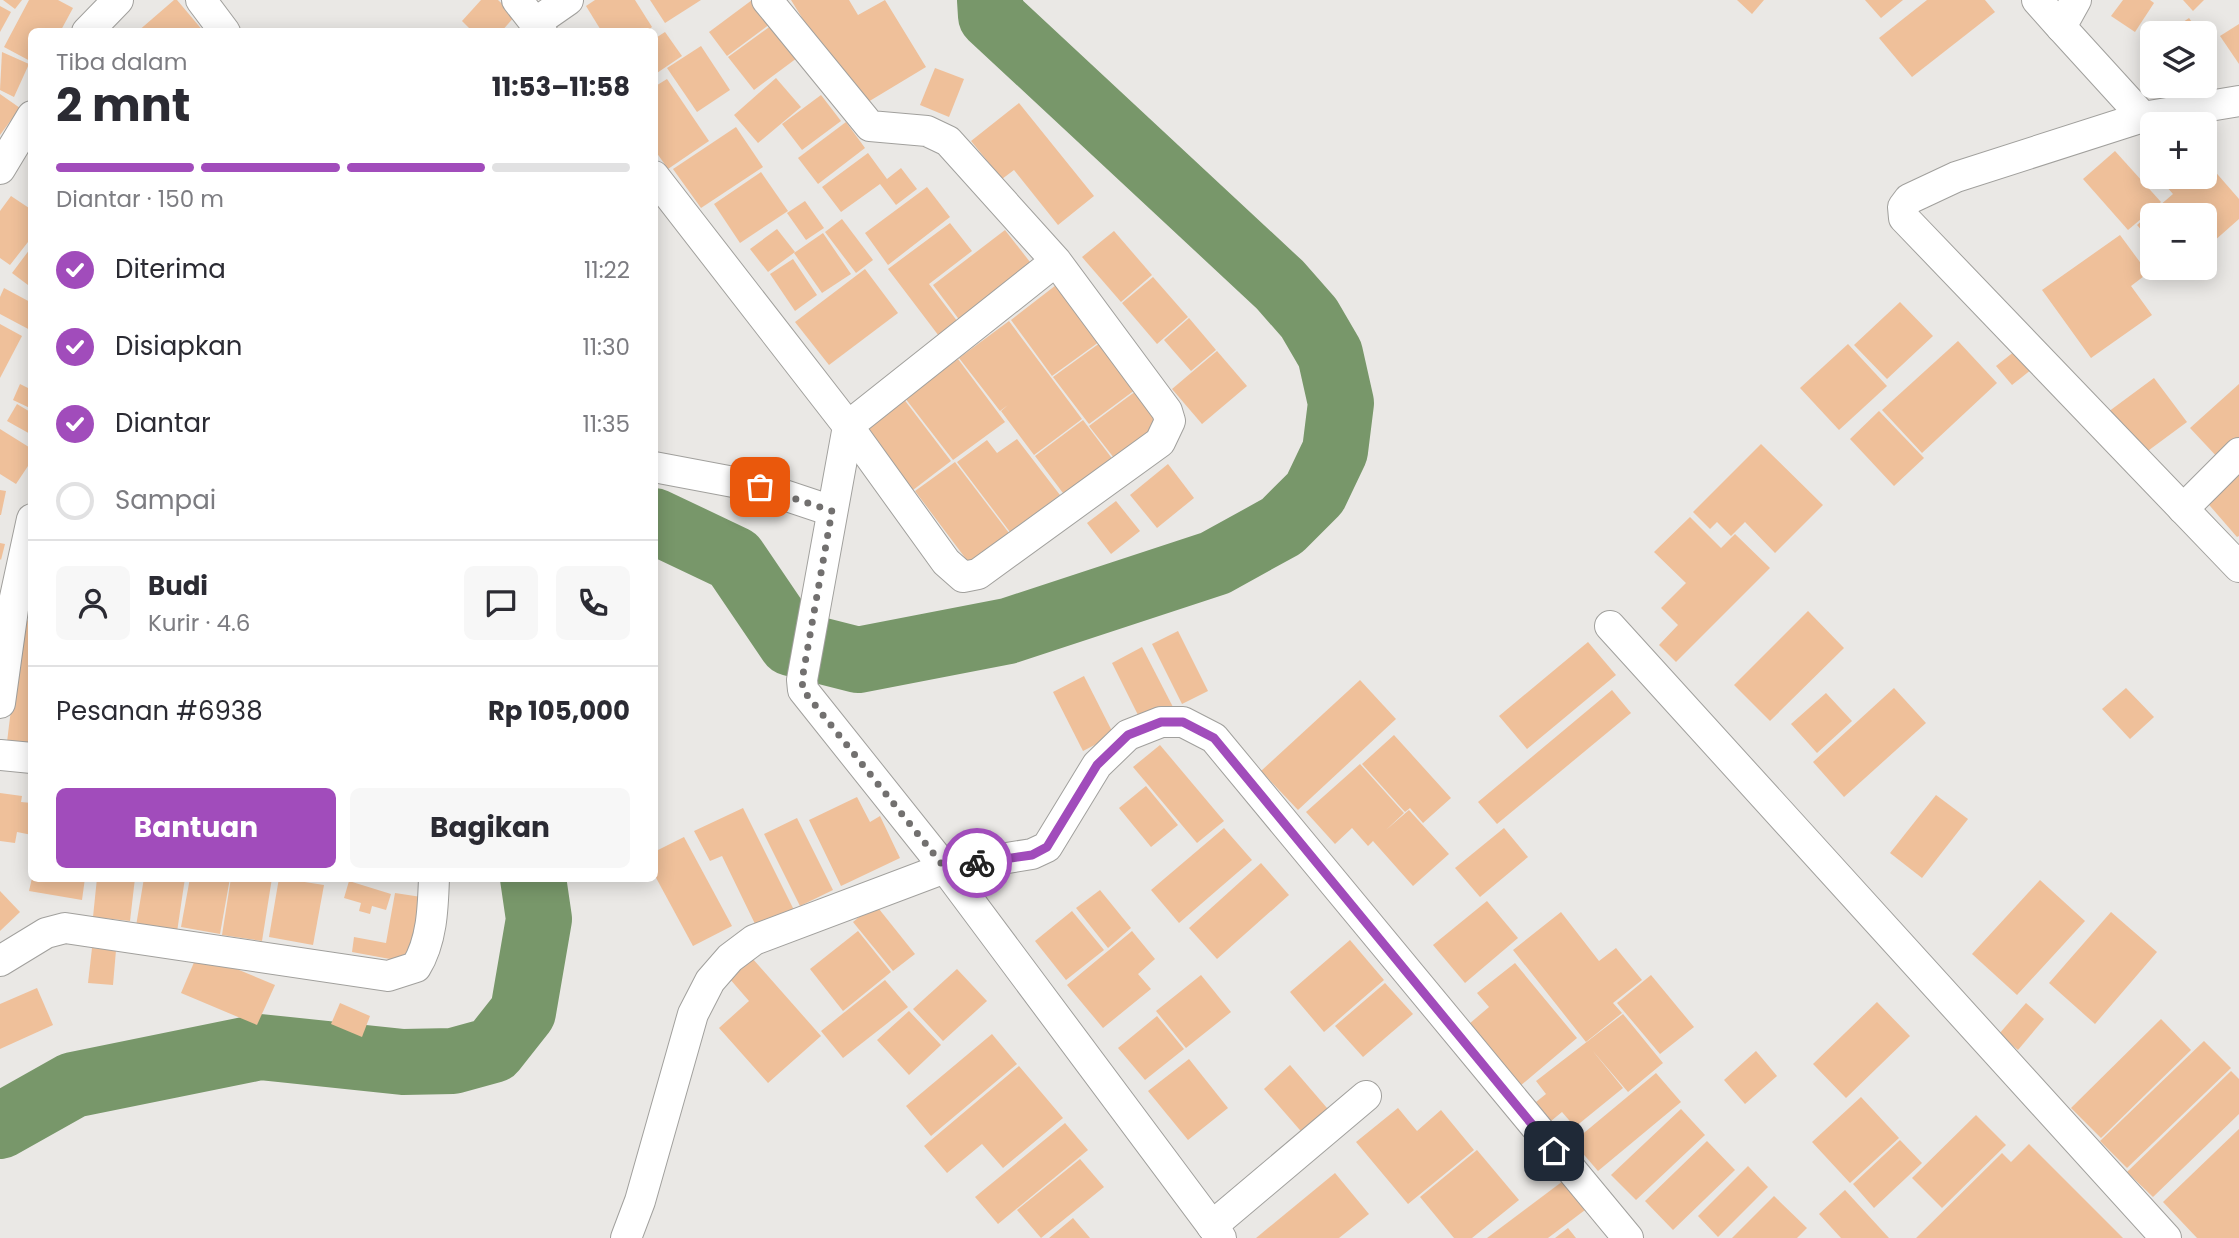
<!DOCTYPE html>
<html lang="id">
<head>
<meta charset="utf-8">
<style>
	:root { --surface:#fff; --page:#f7f7f7; --text:#2b2b33; --muted:#7c7c81; --line:#e1e1e2; --accent:#a14cbb }
	body { margin:0; font-family:Poppins,sans-serif; background:var(--page); color:var(--text); height:100vh; display:flex; flex-direction:column; font-size:26px; white-space:nowrap }
	* { box-sizing:border-box; margin:0 }
	p { font-size:23px; color:var(--muted) }
	.icon { flex:none; width:38px; height:38px; fill:none; stroke:currentColor; stroke-width:2; stroke-linecap:round; stroke-linejoin:round }
	.map { position:relative; flex:1; overflow:hidden }
	.side { position:absolute; left:28px; top:28px; width:630px; height:854px; display:flex; flex-direction:column; background:var(--surface); border-radius:10px; box-shadow:0 4px 18px #0003 }
	.side>* { flex:none }
	.buttons { position:absolute; left:2140px; top:21px; display:grid; gap:14px }
	.buttons a { display:grid; place-items:center; width:77px; height:77px; border-radius:10px; background:var(--surface); box-shadow:0 4px 18px #0003; font-size:35px }
	.pin { position:absolute; display:grid; place-items:center; width:60px; height:60px; color:#fff; margin:-30px; border-radius:14px; box-shadow:0 4px 10px #0006 }
	.courier { position:absolute; display:grid; place-items:center; width:70px; height:70px; margin:-35px; border:5px solid #a14cbb; border-radius:50%; background:#fff; color:#222; box-shadow:0 2px 9px #0007 }
	.summary em { font-style:normal; font-weight:700 }
	.summary div { display:flex; flex-direction:column-reverse }
	.summary { display:flex; align-items:center; justify-content:space-between; height:119px; padding:0 28px }
	h1 { font-size:46px; font-weight:700; line-height:52px }
	.bar { display:grid; grid-template-columns:repeat(4,1fr); gap:10px 7px; align-content:center; height:84px; padding:0 28px }
	.bar i { height:9px; border-radius:5px; background:var(--line) }
	.bar .selected { background:var(--accent) }
	.bar p { grid-column:span 4 }
	.line { display:flex; align-items:center; gap:18px; padding:0 28px; border-top:2px solid var(--line) }
	.line div { flex:1 }
	.round { display:grid; place-items:center; flex:none; width:74px; height:74px; border-radius:10px; background:var(--page) }
	ol { padding:0 28px; list-style:none }
	li { display:flex; align-items:center; gap:21px; height:77px }
	li p { margin-inline-start:auto }
	li .icon { padding:7px; border-radius:50%; background:var(--accent); color:#fff; stroke-width:4 }
	li:last-child { color:var(--muted) }
	li i { width:38px; height:38px; border:4px solid var(--line); border-radius:50% }
	.cta { display:flex; gap:14px; margin-top:auto; padding:14px 28px }
	.cta a { flex:1; height:80px; border-radius:10px; background:var(--accent); color:#fff; font-size:28px; font-weight:700; line-height:80px; text-align:center }
	.cta a+a { background:var(--page); color:var(--text) }
	.map>svg:first-child { display:block }
	.lines { fill:none; stroke-linecap:round; stroke-linejoin:round }
	.river { stroke:#78976a; stroke-width:66 }
	.building { fill:#efc09a }
	.minor-casing { stroke:#a1a09d; stroke-width:32 }
	.minor { stroke:#fff; stroke-width:30 }
	.done { stroke:#72706f; stroke-width:7; stroke-dasharray:0 12.6 }
	.route { stroke:#a14cbb; stroke-width:9 }
</style>
</head>
<body>
<div class="map">
<svg width="2239" height="1238" viewBox="0 0 2239 1238">
	<rect width="100%" height="100%" fill="#eae8e5"/>
	<g class="lines">
		<!-- river -->
		<g class="river">
			<path d="M654,521L734,559L791,643L858,660L1008,631L1215,563L1282,526L1315,493L1335,451L1341,403L1330,354L1309,318L1280,285L991,16L990,0"/>
			<path d="M0,1126L73,1085L260,1047L403,1062L453,1061L493,1050L523,1012L539,919L533,878"/>
		</g>
	</g>
	<!-- building -->
	<g class="building">
		<path d="M3,0H22L15,9Z"/>
		<path d="M29,0H58L73,8L60,32H32V62L4,47Z"/>
		<path d="M174,0H177L204,32H137Z"/>
		<path d="M481,0H498L515,16L501,32H473L462,21Z"/>
		<path d="M595,0H635L652,27L646,32H602L586,6Z"/>
		<path d="M650,0H701L665,23Z"/>
		<path d="M752,0L770,24L727,56L709,32Z"/>
		<path d="M791,0H849L858,15L885,0L926,67L858,108Z"/>
		<path d="M1737,0H1764L1752,14Z"/>
		<path d="M1865,0H1903L1881,18Z"/>
		<path d="M1927,0H1985L1995,12L1912,77L1879,38Z"/>
		<path d="M2123,0H2150L2154,3L2135,32L2111,16Z"/>
		<path d="M2183,0H2204L2193,11Z"/>
		<path d="M0,6L11,12L0,32Z"/>
		<path d="M2189,18L2200,33H2167Z"/>
		<path d="M2239,24V64L2220,36Z"/>
		<path d="M772,25L797,58L754,90L728,57Z"/>
		<path d="M665,32L682,56L654,75V39Z"/>
		<path d="M701,46L730,90L697,112L667,68Z"/>
		<path d="M2,52L29,64L14,97L0,90Z"/>
		<path d="M935,68L964,79L949,117L920,105Z"/>
		<path d="M776,78L801,107L758,143L734,115Z"/>
		<path d="M667,79L709,141L668,169L654,149V87Z"/>
		<path d="M0,94L20,108L0,135Z"/>
		<path d="M821,95L841,121L802,150L782,124Z"/>
		<path d="M1019,103L1094,196L1058,225L1014,170L1002,179L971,141Z"/>
		<path d="M846,122L865,148L818,184L798,158Z"/>
		<path d="M736,127L763,167L701,208L673,169Z"/>
		<path d="M2115,151L2161,202L2128,230L2083,179Z"/>
		<path d="M868,153L887,179L901,168L917,189L896,205L880,184L841,212L822,187Z"/>
		<path d="M2152,156V171L2145,162Z"/>
		<path d="M2205,160L2239,199V219L2205,249V215H2152V242L2137,225L2173,194L2158,177H2205Z"/>
		<path d="M761,172L788,211L740,243L714,204Z"/>
		<path d="M927,187L950,217L888,265L865,233Z"/>
		<path d="M11,196L32,210V245L28,242L10,265L0,258V211Z"/>
		<path d="M805,201L824,228L806,240L787,213Z"/>
		<path d="M842,219L873,260L856,273L825,232Z"/>
		<path d="M950,223L972,251L929,284L964,330L945,344L888,269Z"/>
		<path d="M777,229L795,252L768,272L750,249Z"/>
		<path d="M1005,230L1037,271L964,326L933,285Z"/>
		<path d="M1114,231L1152,275L1121,302L1082,257Z"/>
		<path d="M823,233L851,274L822,293L794,253Z"/>
		<path d="M2120,235L2148,273L2131,286L2152,315L2091,358L2042,290Z"/>
		<path d="M30,249L32,250V288L12,273Z"/>
		<path d="M793,259L817,295L795,311L770,274Z"/>
		<path d="M865,269L898,313L829,365L795,322Z"/>
		<path d="M1153,277L1188,317L1157,344L1122,303Z"/>
		<path d="M1060,282L1103,339L1052,376L1011,320Z"/>
		<path d="M4,288L32,303V331L0,314V297Z"/>
		<path d="M1900,302L1933,336L1887,379L1854,345Z"/>
		<path d="M1189,318L1216,350L1191,371L1164,340Z"/>
		<path d="M1009,321L1082,419L1034,455L1001,411L1008,405L1000,411L959,358Z"/>
		<path d="M0,324L22,336L0,378Z"/>
		<path d="M1104,340L1139,387L1089,424L1053,377Z"/>
		<path d="M1958,341L1997,383L1922,453L1882,410Z"/>
		<path d="M1848,344L1887,386L1839,430L1800,388Z"/>
		<path d="M2020,347L2036,366L2012,385L1996,366Z"/>
		<path d="M1217,351L1247,386L1202,424L1172,389Z"/>
		<path d="M958,359L1005,422L953,460L905,398Z"/>
		<path d="M2154,378L2187,422L2141,456L2108,412Z"/>
		<path d="M20,384L32,390V409L13,400Z"/>
		<path d="M2239,384V443L2220,460L2190,428Z"/>
		<path d="M1140,388L1164,420L1114,458L1089,426Z"/>
		<path d="M903,398L951,461L913,490L865,427Z"/>
		<path d="M17,404L32,413V435L7,421Z"/>
		<path d="M1879,411L1924,458L1894,486L1850,439Z"/>
		<path d="M1083,420L1114,461L1066,497L1035,456Z"/>
		<path d="M0,429L32,449V460L16,484L0,474Z"/>
		<path d="M1017,439L1060,495L1010,532L957,462L987,440L997,453Z"/>
		<path d="M1761,444L1823,505L1775,553L1745,522L1731,536L1717,522L1710,529L1693,512Z"/>
		<path d="M955,462L1009,533L969,563L915,491Z"/>
		<path d="M1168,464L1194,498L1157,528L1130,495Z"/>
		<path d="M2239,468V536L2237,537L2204,499Z"/>
		<path d="M0,490L6,491L1,515H0Z"/>
		<path d="M1116,501L1140,531L1111,554L1087,523Z"/>
		<path d="M1690,517L1721,548L1735,534L1770,568L1676,662L1659,645L1678,625L1661,608L1686,583L1654,552Z"/>
		<path d="M0,543L5,544L1,560L0,559Z"/>
		<path d="M1808,611L1844,648L1770,721L1734,685Z"/>
		<path d="M22,620L32,621V753L6,750Z"/>
		<path d="M1178,631L1208,691L1182,704L1152,644Z"/>
		<path d="M1588,642L1616,675L1527,749L1499,716Z"/>
		<path d="M1142,647L1174,709L1143,725L1112,663Z"/>
		<path d="M1084,676L1114,735L1083,751L1053,692Z"/>
		<path d="M1360,680L1396,719L1298,810L1261,771Z"/>
		<path d="M1894,688L1926,723L1844,797L1813,762Z"/>
		<path d="M2126,688L2154,717L2130,739L2102,709Z"/>
		<path d="M1612,690L1631,713L1497,824L1478,802Z"/>
		<path d="M1826,693L1852,721L1817,753L1791,724Z"/>
		<path d="M1394,735L1451,798L1423,823L1410,808L1405,812L1362,764Z"/>
		<path d="M1160,745L1224,821L1197,843L1133,767Z"/>
		<path d="M1360,764L1404,813L1386,830L1409,810L1449,854L1413,886L1373,841L1368,846L1352,828L1335,844L1306,812Z"/>
		<path d="M1146,786L1178,825L1151,847L1119,808Z"/>
		<path d="M0,793L22,796L21,802L32,803V835L17,832L15,843L0,841Z"/>
		<path d="M1936,795L1968,819L1922,878L1890,853Z"/>
		<path d="M857,797L870,822L880,816L900,858L841,886L809,820Z"/>
		<path d="M743,808L794,910L757,928L722,856L710,861L694,831Z"/>
		<path d="M797,818L833,890L800,906L764,834Z"/>
		<path d="M1224,828L1252,860L1179,923L1151,890Z"/>
		<path d="M1504,828L1528,857L1480,897L1455,868Z"/>
		<path d="M684,837L732,926L693,946L654,874V852Z"/>
		<path d="M1261,863L1289,895L1217,959L1189,928Z"/>
		<path d="M32,878H85L82,900L29,891Z"/>
		<path d="M97,878H135L130,921L93,917Z"/>
		<path d="M144,878H185L177,932L136,926Z"/>
		<path d="M190,878H230L220,934L181,927Z"/>
		<path d="M231,878H272L262,941L222,935Z"/>
		<path d="M279,878L324,885L313,945L269,937Z"/>
		<path d="M2040,880L2085,921L2017,995L1972,954Z"/>
		<path d="M349,881L391,894L386,910L372,906L370,914L359,911L361,903L344,898Z"/>
		<path d="M1100,890L1131,928L1108,948L1076,908Z"/>
		<path d="M0,891L20,912L0,931Z"/>
		<path d="M395,893L428,898L417,964L352,952L354,937L386,943Z"/>
		<path d="M1487,901L1518,938L1465,983L1433,945Z"/>
		<path d="M875,904L915,954L893,971L853,922Z"/>
		<path d="M1072,911L1104,950L1066,980L1035,941Z"/>
		<path d="M1561,912L1599,961L1616,948L1642,980L1613,1003L1622,1013L1586,1042L1513,950Z"/>
		<path d="M2111,912L2157,952L2095,1024L2049,983Z"/>
		<path d="M858,931L891,972L843,1011L810,969Z"/>
		<path d="M1132,931L1155,959L1138,974L1151,989L1103,1028L1067,985Z"/>
		<path d="M1350,940L1384,980L1324,1032L1290,992Z"/>
		<path d="M92,948L116,950L113,985L88,983Z"/>
		<path d="M198,953L275,985L257,1025L181,993Z"/>
		<path d="M752,958L821,1036L768,1083L719,1028L749,1001L729,978Z"/>
		<path d="M1515,963L1577,1038L1520,1086L1469,1024L1489,1007L1477,993Z"/>
		<path d="M957,969L987,1001L943,1041L913,1009Z"/>
		<path d="M1201,975L1231,1012L1186,1048L1156,1011Z"/>
		<path d="M1651,975L1694,1027L1660,1054L1617,1003Z"/>
		<path d="M885,980L908,1007L843,1058L821,1031Z"/>
		<path d="M1385,983L1413,1014L1363,1057L1335,1026Z"/>
		<path d="M37,988L53,1025L0,1049V1004Z"/>
		<path d="M1877,1002L1910,1036L1846,1098L1813,1064Z"/>
		<path d="M340,1003L370,1016L362,1037L331,1024Z"/>
		<path d="M2026,1003L2044,1019L2018,1050L1999,1034Z"/>
		<path d="M909,1011L941,1045L909,1075L877,1040Z"/>
		<path d="M1623,1014L1663,1063L1628,1092L1592,1050L1623,1088L1575,1127L1562,1112L1551,1121L1536,1102L1546,1094L1536,1081Z"/>
		<path d="M1157,1016L1184,1049L1145,1080L1118,1048Z"/>
		<path d="M2161,1019L2191,1050L2101,1138L2071,1108Z"/>
		<path d="M992,1034L1017,1064L931,1136L906,1106Z"/>
		<path d="M2204,1041L2231,1068L2127,1168L2100,1141Z"/>
		<path d="M1756,1051L1777,1076L1745,1104L1724,1080Z"/>
		<path d="M1189,1059L1228,1108L1188,1140L1148,1091Z"/>
		<path d="M1290,1065L1333,1115L1306,1137L1264,1089Z"/>
		<path d="M1019,1066L1063,1118L1003,1168L982,1144L947,1173L924,1146Z"/>
		<path d="M2231,1071L2239,1079V1114L2153,1197L2127,1172Z"/>
		<path d="M1656,1073L1681,1102L1598,1171L1573,1142Z"/>
		<path d="M1861,1097L1899,1138L1850,1183L1812,1142Z"/>
		<path d="M1398,1108L1417,1131L1441,1110L1474,1150L1408,1204L1356,1142Z"/>
		<path d="M1681,1109L1705,1135L1636,1200L1611,1175Z"/>
		<path d="M1976,1115L2006,1145L1942,1208L1912,1178Z"/>
		<path d="M1065,1123L1088,1150L998,1224L975,1197Z"/>
		<path d="M2239,1129V1238H2197L2163,1202Z"/>
		<path d="M1900,1140L1922,1163L1874,1208L1853,1184Z"/>
		<path d="M1707,1141L1735,1170L1673,1230L1645,1201Z"/>
		<path d="M2029,1144L2123,1238H1916L2002,1153L2011,1162Z"/>
		<path d="M1477,1150L1519,1200L1472,1238H1454L1420,1197Z"/>
		<path d="M1080,1159L1104,1187L1041,1238L1017,1210Z"/>
		<path d="M1748,1166L1768,1187L1718,1237L1698,1216Z"/>
		<path d="M1335,1173L1369,1214L1339,1238H1256Z"/>
		<path d="M1563,1181L1585,1210L1548,1238H1487Z"/>
		<path d="M1845,1190L1889,1238H1841L1819,1214Z"/>
		<path d="M1774,1196L1807,1228L1797,1238H1732Z"/>
		<path d="M1073,1218L1090,1238H1049Z"/>
		<path d="M1568,1228L1576,1238H1555Z"/>
	</g>
	<g class="lines">
		<defs>
			<g id="minor">
				<path d="M201,0L225,32"/>
				<path d="M517,0L542,32"/>
				<path d="M767,0L870,126L927,131L948,141L1056,261L1167,411L1170,421L1160,442L978,574L963,577L946,562L848,426L1056,261"/>
				<path d="M2037,0L2061,27"/>
				<path d="M2076,0L2061,27L2143,117L2239,101"/>
				<path d="M535,23L568,0"/>
				<path d="M87,32L118,0"/>
				<path d="M2143,117L1956,177L1909,199L1903,207L1904,218L2239,567"/>
				<path d="M0,169L32,116"/>
				<path d="M654,176L848,426L802,680L803,690L945,868L1221,1238"/>
				<path d="M654,467L760,487L832,511"/>
				<path d="M2183,509L2239,453"/>
				<path d="M1610,626L2166,1238"/>
				<path d="M0,703L14,602L32,519"/>
				<path d="M0,755L32,758"/>
				<path d="M0,961L46,933L65,928L388,976L416,967C432,941 433,908 434,878"/>
				<path d="M1212,1226L1366,1096"/>
				<path d="M626,1238L640,1201L693,1014L710,981L730,958L754,940L945,868L1032,854L1047,847L1097,765L1128,735L1161,722H1183L1214,738L1628,1238"/>
			</g>
		</defs>
		<!-- minor casing -->
		<use href="#minor" class="minor-casing"/>
		<!-- minor -->
		<use href="#minor" class="minor"/>
	</g>
	<g class="lines">
		<!-- done -->
		<path class="done" d="M760,487L832,511L802,680L803,690L945,868L977,863"/>
		<!-- route -->
		<path class="route" d="M977,863L1032,855L1047,847L1097,765L1128,735L1161,722H1183L1214,738L1554,1151"/>
	</g>
</svg>
<div class="buttons">
<a><svg class="icon" aria-label="layers" viewBox="0 0 24 24"><path d="M12 4l9 5-9 5-9-5zM3 14l9 5 9-5"/></svg></a>
<a>+</a>
<a>−</a>
</div>
<div class="pin" style="left:760px;top:487px;background:#ea580c"><svg class="icon" aria-label="bag" viewBox="0 0 24 24"><path d="M5 8h14l-1 12H6zM9 8a3 3 0 0 1 6 0"/></svg></div>
<div class="pin" style="left:1554px;top:1151px;background:#1f2937"><svg class="icon" aria-label="home" viewBox="0 0 24 24"><path d="M3 11l9-7 9 7M6 9v11h12V9"/></svg></div>
<div class="courier" style="left:977px;top:863px"><svg class="icon" aria-label="bike" viewBox="0 0 24 24"><circle cx="6" cy="16" r="4"/><circle cx="18" cy="16" r="4"/><path d="M6 16l4-8h5l3 8M10 8l3 8H6M13 5h3"/></svg></div>
<section class="side">
<div class="summary"><div><h1>2 mnt</h1><p>Tiba dalam</p></div><em>11:53–11:58</em></div>
<div class="bar"><i class="selected"></i><i class="selected"></i><i class="selected"></i><i></i><p>Diantar · 150 m</p></div>
<ol>
<li><svg class="icon" aria-label="check" viewBox="0 0 24 24"><path d="M5 12l5 5 9-10"/></svg>Diterima<p>11:22</p></li>
<li><svg class="icon" aria-label="check" viewBox="0 0 24 24"><path d="M5 12l5 5 9-10"/></svg>Disiapkan<p>11:30</p></li>
<li><svg class="icon" aria-label="check" viewBox="0 0 24 24"><path d="M5 12l5 5 9-10"/></svg>Diantar<p>11:35</p></li>
<li><i></i>Sampai</li>
</ol>
<div class="line" style="height:126px"><a class="round"><svg class="icon" aria-label="person" viewBox="0 0 24 24"><circle cx="12" cy="8" r="4"/><path d="M4 21q1-7 8-7t8 7"/></svg></a><div><b>Budi</b><p>Kurir · 4.6</p></div><a class="round"><svg class="icon" aria-label="chat" viewBox="0 0 24 24"><path d="M4 5h16v11H9l-5 4z"/></svg></a><a class="round"><svg class="icon" aria-label="phone" viewBox="0 0 24 24"><path d="M5 4h4l2 5-3 2q2 4 5 5l2-3 5 2v4C11 20 4 13 5 4z"/></svg></a></div>
<div class="line" style="height:91px"><div>Pesanan #6938</div><b>Rp 105,000</b></div>
<div class="cta"><a>Bantuan</a><a>Bagikan</a></div>
</section>
</div>
</body>
</html>
